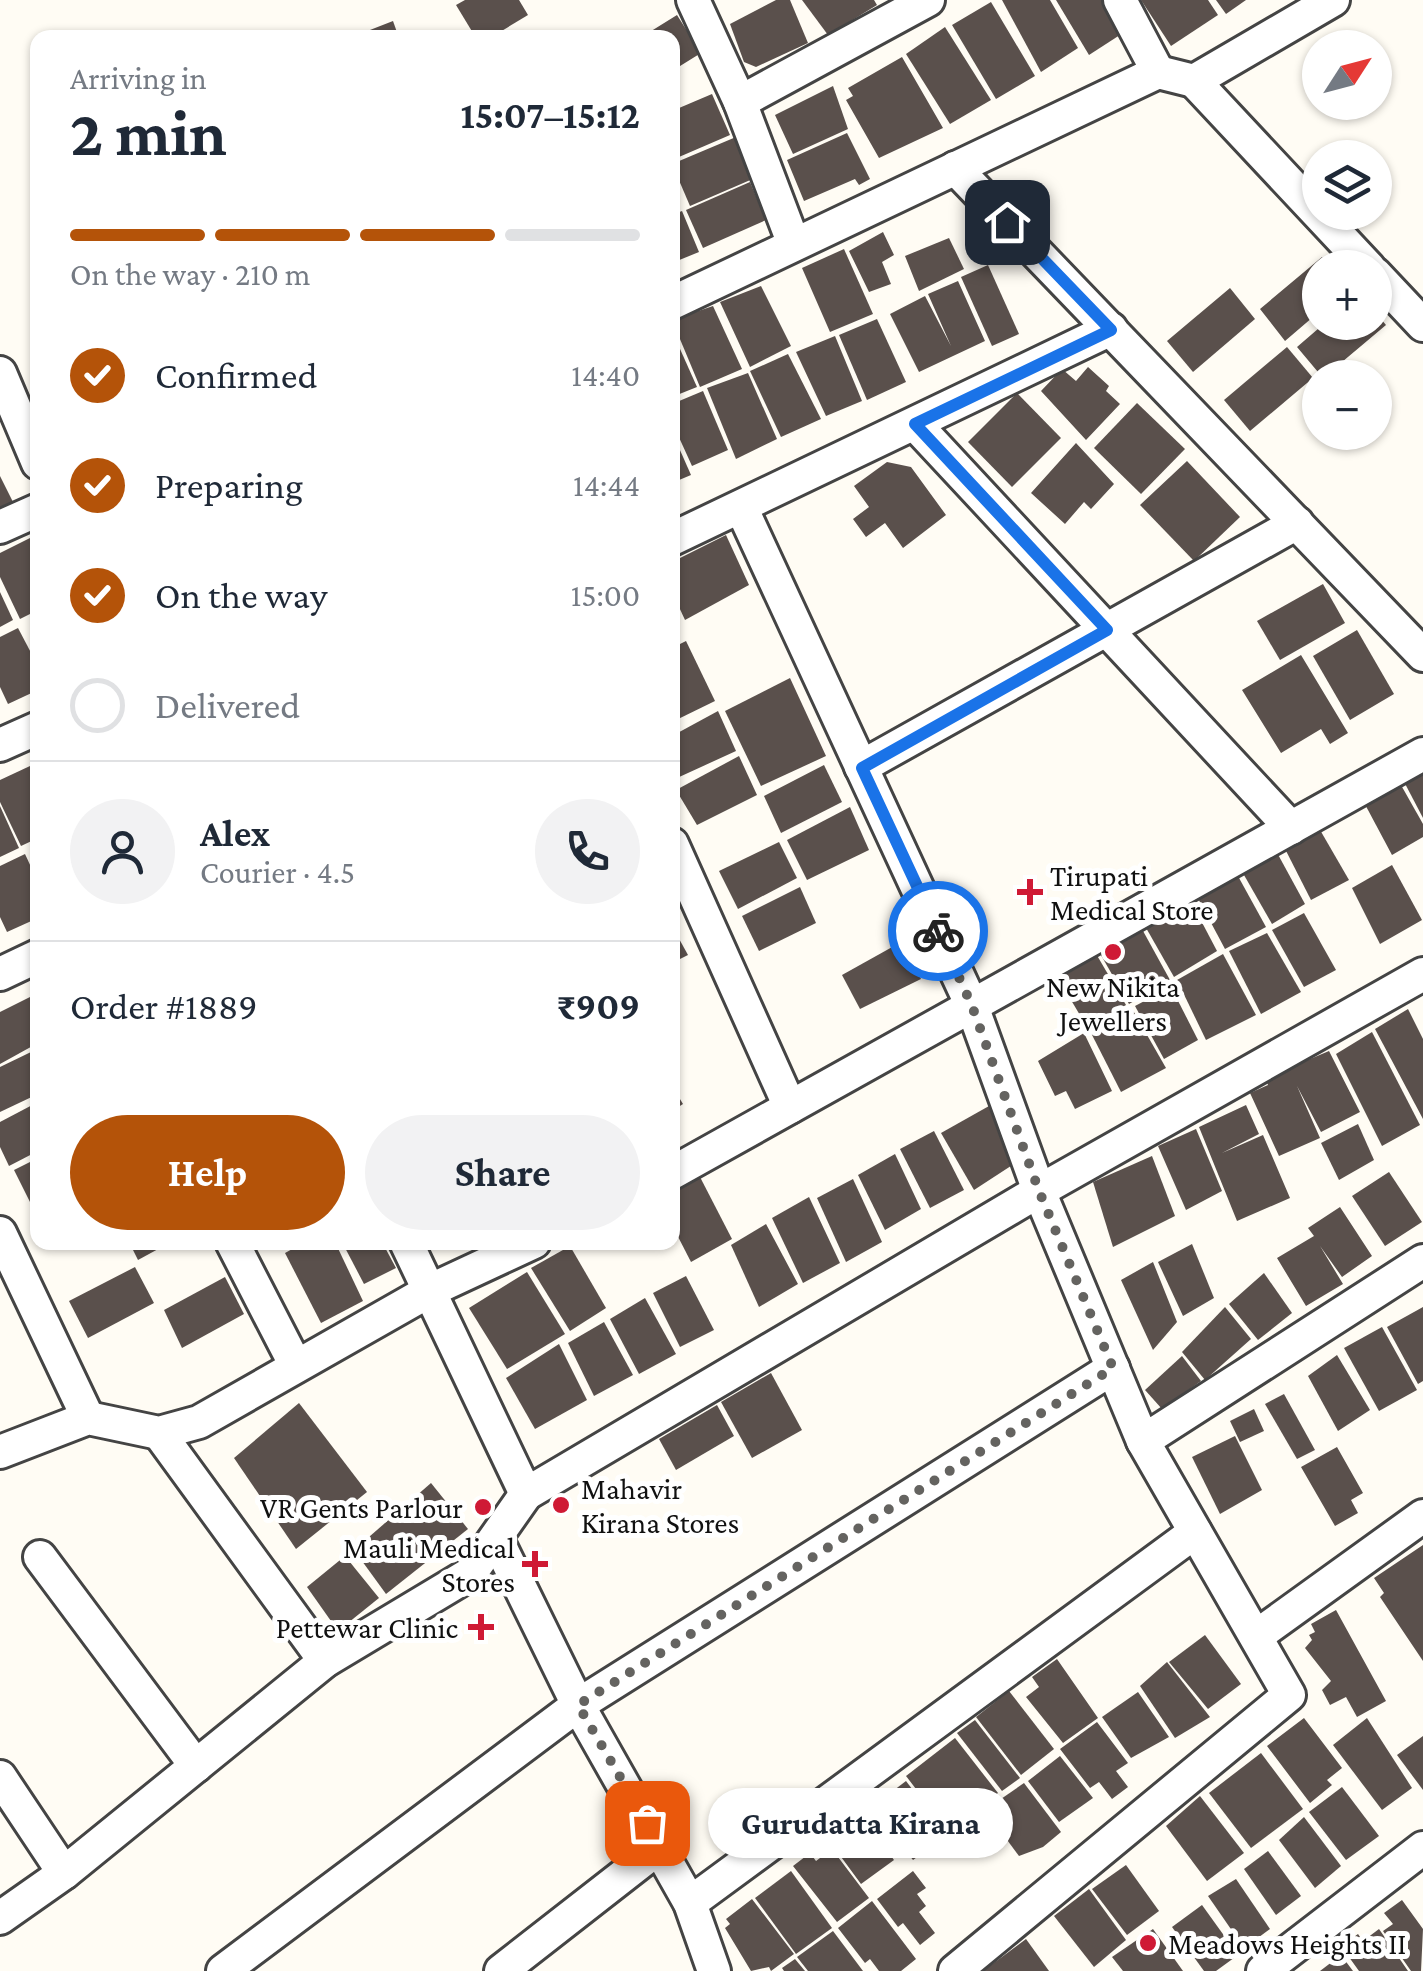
<!DOCTYPE html>
<html lang="en">
<head>
<meta charset="utf-8">
<style>
	:root { --surface:#fff; --page:#f2f2f3; --text:#1f2937; --muted:#747a83; --line:#e0e1e3; --accent:#b45309 }
	body { margin:0; font-family:"Crimson Pro",serif; background:var(--page); color:var(--text); height:100vh; display:flex; flex-direction:column; font-size:38px; white-space:nowrap }
	* { box-sizing:border-box; margin:0 }
	p { font-size:32px; color:var(--muted) }
	.icon { flex:none; width:55px; height:55px; fill:none; stroke:currentColor; stroke-width:2; stroke-linecap:round; stroke-linejoin:round }
	.map { position:relative; flex:1; overflow:hidden }
	.sheet { position:absolute; left:30px; top:30px; width:650px; height:1220px; display:flex; flex-direction:column; background:var(--surface); border-radius:20px; box-shadow:0 2px 8px #0004 }
	.sheet>* { flex:none }
	.needle { width:65px; rotate:54deg }
	.buttons { position:absolute; left:1302px; top:30px; display:grid; gap:20px }
	.buttons a { display:grid; place-items:center; width:90px; height:90px; border-radius:50%; background:var(--surface); box-shadow:0 2px 8px #0004; font-size:50px }
	.pin { position:absolute; display:grid; place-items:center; width:85px; height:85px; color:#fff; margin:-42px; border-radius:20px; box-shadow:0 5px 15px #0006 }
	.courier { position:absolute; display:grid; place-items:center; width:100px; height:100px; margin:-50px; border:8px solid #1a73e8; border-radius:50%; background:#fff; color:#222; box-shadow:0 2px 12px #0007 }
	.bubble { position:absolute; height:70px; border-radius:35px; background:var(--surface); box-shadow:0 2px 8px #0004; font-size:32px; font-weight:700; line-height:70px; text-align:center }
	.summary em { font-style:normal; font-weight:700 }
	.summary div { display:flex; flex-direction:column-reverse }
	.summary { display:flex; align-items:center; justify-content:space-between; height:170px; padding:0 40px }
	h1 { font-size:65px; font-weight:700; line-height:75px }
	.bar { display:grid; grid-template-columns:repeat(4,1fr); gap:15px 10px; align-content:center; height:120px; padding:0 40px }
	.bar i { height:12px; border-radius:8px; background:var(--line) }
	.bar .selected { background:var(--accent) }
	.bar p { grid-column:span 4 }
	.line { display:flex; align-items:center; gap:25px; padding:0 40px; border-top:2px solid var(--line) }
	.line div { flex:1 }
	.round { display:grid; place-items:center; flex:none; width:105px; height:105px; border-radius:52px; background:var(--page) }
	ol { padding:0 40px; list-style:none }
	li { display:flex; align-items:center; gap:30px; height:110px }
	li p { margin-inline-start:auto }
	li .icon { padding:10px; border-radius:50%; background:var(--accent); color:#fff; stroke-width:4 }
	li:last-child { color:var(--muted) }
	li i { width:55px; height:55px; border:5px solid var(--line); border-radius:50% }
	.primary-button { display:flex; gap:20px; margin-top:auto; padding:20px 40px }
	.primary-button a { flex:1; height:115px; border-radius:60px; background:var(--accent); color:#fff; font-size:40px; font-weight:700; line-height:115px; text-align:center }
	.primary-button a+a { background:var(--page); color:var(--text) }
	.map>svg:first-child { display:block }
	.building { fill:#5a504c }
	.lines { fill:none; stroke-linecap:round; stroke-linejoin:round }
	.minor-casing { stroke:#444; stroke-width:38 }
	.minor { stroke:#fff; stroke-width:32 }
	.done { stroke:#646360; stroke-width:10; stroke-dasharray:0 18 }
	.route { stroke:#1a73e8; stroke-width:12 }
	.poi-dot { fill:#cf1a35; stroke:#fff; stroke-width:4 }
	.labels { text-anchor:middle; dominant-baseline:central; stroke-width:10; stroke-linejoin:round; paint-order:stroke }
	.poi-label { font-size:30px; fill:#111; stroke:#fff; text-anchor:start }
</style>
</head>
<body>
<div class="map">
<svg width="1423" height="1971" viewBox="0 0 1423 1971">
	<rect width="100%" height="100%" fill="#fffcf4"/>
	<!-- building -->
	<g class="building">
		<path d="M465,0H519L528,15L490,38H476L456,5Z"/>
		<path d="M776,0H790L808,43L756,67L744,62L730,24Z"/>
		<path d="M802,0H874L877,5L828,35Z"/>
		<path d="M1002,0H1050L1078,48L1041,72Z"/>
		<path d="M1056,0H1103L1123,33L1089,55Z"/>
		<path d="M1141,0H1208L1218,15L1171,46Z"/>
		<path d="M1216,0H1246L1226,14Z"/>
		<path d="M991,2L1035,76L996,99L952,25Z"/>
		<path d="M677,15L701,53L672,71V38H640Z"/>
		<path d="M393,21L399,38H352V37Z"/>
		<path d="M945,27L991,100L950,124L906,54Z"/>
		<path d="M902,57L943,128L879,158L846,100L853,96L848,88Z"/>
		<path d="M833,86L848,129L793,154L775,115Z"/>
		<path d="M712,94L730,135L672,160V111Z"/>
		<path d="M847,133L870,179L859,185L855,179L804,201L787,160Z"/>
		<path d="M736,137L755,178L690,206L672,164Z"/>
		<path d="M750,182L766,220L703,248L686,210Z"/>
		<path d="M682,211L699,252L672,263V215Z"/>
		<path d="M883,232L894,255L882,262L891,284L869,292L849,251Z"/>
		<path d="M949,238L964,269L919,291L905,256Z"/>
		<path d="M844,249L873,314L830,332L802,268Z"/>
		<path d="M1322,257L1331,268H1320V311L1285,341L1260,309Z"/>
		<path d="M988,265L1019,334L992,346L961,277Z"/>
		<path d="M958,281L985,341L919,372L890,314L925,296L951,346L928,294Z"/>
		<path d="M761,286L791,346L750,367L720,302Z"/>
		<path d="M1230,288L1255,319L1193,372L1167,341Z"/>
		<path d="M713,306L742,369L700,387L672,320Z"/>
		<path d="M1375,312L1386,325L1323,378L1297,347L1326,322H1375Z"/>
		<path d="M877,319L906,382L867,400L839,335Z"/>
		<path d="M672,331L697,387L672,397Z"/>
		<path d="M835,336L862,401L826,416L796,352Z"/>
		<path d="M1287,347L1313,378L1250,431L1224,400Z"/>
		<path d="M788,354L821,419L781,437L750,371Z"/>
		<path d="M1088,367L1109,386L1106,391L1120,404L1086,440L1041,391L1062,369L1076,381Z"/>
		<path d="M748,373L777,439L736,459L707,388Z"/>
		<path d="M703,391L728,450L692,466L672,422V404Z"/>
		<path d="M1017,393L1061,438L1012,487L968,442Z"/>
		<path d="M1137,403L1185,449L1141,494L1094,448Z"/>
		<path d="M672,432L691,475L672,483Z"/>
		<path d="M1076,443L1114,484L1091,509L1084,502L1065,524L1031,493Z"/>
		<path d="M1187,461L1240,517L1194,561L1140,505Z"/>
		<path d="M887,462L911,467L946,515L903,548L885,523L866,537L853,519L869,507L854,486Z"/>
		<path d="M0,476L14,504L0,510Z"/>
		<path d="M726,535L749,585L685,620L672,592V562Z"/>
		<path d="M34,536L38,544V610L20,619L0,577V553Z"/>
		<path d="M1323,584L1345,623L1280,660L1257,621Z"/>
		<path d="M0,592L13,620L0,627Z"/>
		<path d="M18,628L38,666V690L8,704L0,687V637Z"/>
		<path d="M1357,630L1394,694L1350,720L1313,656Z"/>
		<path d="M686,641L715,701L672,722V648Z"/>
		<path d="M1301,655L1348,733L1330,744L1321,729L1281,753L1242,690Z"/>
		<path d="M790,678L826,756L761,786L725,711Z"/>
		<path d="M718,711L736,751L677,778L672,769V736Z"/>
		<path d="M739,756L757,795L697,825L676,790Z"/>
		<path d="M1423,764V818L1401,776Z"/>
		<path d="M824,765L842,802L781,833L764,796Z"/>
		<path d="M30,766L38,780V838L21,846L0,802V780Z"/>
		<path d="M1397,778L1423,824V837L1392,855L1360,795Z"/>
		<path d="M0,806L19,848L0,857Z"/>
		<path d="M850,807L869,850L807,880L787,840Z"/>
		<path d="M1316,823L1349,880L1311,900L1282,843Z"/>
		<path d="M779,842L797,878L738,909L719,871Z"/>
		<path d="M1275,849L1305,904L1272,924L1240,868Z"/>
		<path d="M25,854L38,882V918L7,932L0,917V866Z"/>
		<path d="M1392,865L1422,920L1380,944L1352,888Z"/>
		<path d="M1233,867L1266,927L1225,949L1193,889Z"/>
		<path d="M800,887L816,923L759,951L742,916Z"/>
		<path d="M1186,892L1217,951L1174,977L1141,919Z"/>
		<path d="M1304,913L1336,970L1304,987L1272,930Z"/>
		<path d="M1137,920L1170,980L1129,1004L1094,943Z"/>
		<path d="M672,926L688,955L672,963Z"/>
		<path d="M1267,933L1301,992L1261,1014L1229,951Z"/>
		<path d="M903,941L921,979L860,1009L842,975Z"/>
		<path d="M1095,952L1126,1005L1087,1027L1055,973Z"/>
		<path d="M1223,954L1256,1015L1206,1040L1177,980Z"/>
		<path d="M1171,987L1198,1040L1164,1059L1135,1006Z"/>
		<path d="M38,993V1043L0,1064V1012Z"/>
		<path d="M1131,1007L1166,1068L1121,1092L1089,1029Z"/>
		<path d="M1408,1009L1423,1039V1119L1375,1029Z"/>
		<path d="M1372,1032L1420,1125L1382,1146L1336,1054Z"/>
		<path d="M1084,1033L1112,1091L1075,1109L1066,1091L1055,1096L1038,1061Z"/>
		<path d="M1329,1051L1360,1112L1321,1132L1297,1086L1320,1138L1279,1156L1250,1093L1268,1085L1265,1078Z"/>
		<path d="M31,1052L38,1064V1094L0,1112V1067Z"/>
		<path d="M672,1086L683,1104L672,1111Z"/>
		<path d="M38,1102V1151L9,1166L0,1147V1122Z"/>
		<path d="M1246,1105L1259,1134L1222,1153L1263,1135L1290,1198L1237,1221L1199,1127Z"/>
		<path d="M989,1106L1017,1162L974,1190L941,1133Z"/>
		<path d="M1358,1124L1374,1160L1339,1180L1321,1143Z"/>
		<path d="M1196,1129L1222,1191L1186,1210L1158,1146Z"/>
		<path d="M934,1131L964,1190L930,1208L900,1149Z"/>
		<path d="M895,1154L921,1209L885,1230L858,1175Z"/>
		<path d="M1152,1156L1175,1216L1113,1247L1093,1182Z"/>
		<path d="M38,1158V1203L32,1206L14,1170Z"/>
		<path d="M1389,1172L1422,1222L1385,1246L1352,1196Z"/>
		<path d="M700,1177L732,1239L691,1262L672,1225V1193Z"/>
		<path d="M853,1179L882,1242L846,1262L817,1198Z"/>
		<path d="M809,1197L840,1263L803,1283L772,1218Z"/>
		<path d="M1340,1207L1372,1256L1342,1277L1320,1246L1343,1284L1306,1306L1277,1258L1314,1236L1308,1228Z"/>
		<path d="M766,1224L798,1284L759,1307L731,1245Z"/>
		<path d="M129,1242H171L138,1260Z"/>
		<path d="M305,1242H335L363,1301L321,1323L285,1253Z"/>
		<path d="M342,1242H382L396,1268L364,1284Z"/>
		<path d="M1192,1244L1214,1298L1183,1316L1158,1262Z"/>
		<path d="M570,1246L606,1308L570,1331L531,1268Z"/>
		<path d="M1153,1262L1177,1322L1153,1350L1121,1280Z"/>
		<path d="M135,1267L154,1303L88,1338L69,1301Z"/>
		<path d="M527,1272L565,1334L507,1369L469,1308Z"/>
		<path d="M1264,1273L1292,1313L1258,1340L1229,1304Z"/>
		<path d="M686,1276L714,1330L680,1347L653,1293Z"/>
		<path d="M225,1277L244,1314L182,1348L164,1310Z"/>
		<path d="M645,1298L676,1354L639,1374L610,1319Z"/>
		<path d="M1225,1307L1251,1339L1205,1380L1182,1352Z"/>
		<path d="M1423,1307V1381L1418,1384L1387,1327Z"/>
		<path d="M604,1322L633,1375L594,1396L568,1343Z"/>
		<path d="M1382,1327L1417,1390L1379,1411L1344,1348Z"/>
		<path d="M559,1344L587,1400L535,1429L506,1378Z"/>
		<path d="M1337,1355L1370,1410L1338,1431L1308,1376Z"/>
		<path d="M1182,1356L1201,1381L1162,1409L1145,1390Z"/>
		<path d="M771,1373L802,1430L752,1458L721,1402Z"/>
		<path d="M1284,1394L1315,1450L1297,1459L1265,1404Z"/>
		<path d="M299,1403L367,1492L296,1549L234,1458Z"/>
		<path d="M717,1405L734,1436L676,1470L659,1439Z"/>
		<path d="M1254,1409L1264,1431L1240,1442L1230,1421Z"/>
		<path d="M1235,1436L1262,1490L1220,1514L1192,1457Z"/>
		<path d="M1337,1447L1363,1493L1351,1500L1358,1513L1335,1526L1301,1467Z"/>
		<path d="M431,1483L468,1529L386,1594L354,1550Z"/>
		<path d="M1423,1545V1661L1380,1597L1384,1593L1374,1578Z"/>
		<path d="M345,1556L379,1598L338,1631L307,1587Z"/>
		<path d="M1336,1610L1386,1701L1357,1717L1346,1697L1330,1705L1322,1690L1331,1681L1305,1648L1312,1640L1309,1635L1315,1632L1311,1624Z"/>
		<path d="M1205,1635L1241,1684L1208,1709L1169,1662Z"/>
		<path d="M1057,1659L1098,1718L1063,1743L1026,1697L1039,1687L1032,1677Z"/>
		<path d="M1167,1662L1210,1717L1175,1738L1140,1686Z"/>
		<path d="M1009,1691L1054,1749L1021,1775L976,1717Z"/>
		<path d="M1138,1692L1169,1737L1131,1758L1102,1717Z"/>
		<path d="M1304,1718L1342,1768L1327,1780L1332,1785L1310,1803L1267,1746Z"/>
		<path d="M1367,1718L1412,1788L1382,1810L1333,1745Z"/>
		<path d="M975,1720L1020,1778L1002,1791L957,1733Z"/>
		<path d="M1097,1722L1128,1763L1116,1771L1128,1787L1112,1799L1099,1782L1090,1788L1060,1749Z"/>
		<path d="M1423,1736V1790L1397,1755Z"/>
		<path d="M955,1738L998,1793L949,1832L906,1776Z"/>
		<path d="M1261,1753L1303,1809L1251,1848L1209,1793Z"/>
		<path d="M1060,1756L1093,1798L1059,1822L1028,1781Z"/>
		<path d="M906,1781L947,1835L913,1860L872,1807Z"/>
		<path d="M1024,1783L1061,1832L1043,1847L1019,1856L985,1810Z"/>
		<path d="M1342,1787L1379,1836L1346,1860L1309,1812Z"/>
		<path d="M1200,1796L1244,1853L1207,1881L1166,1826Z"/>
		<path d="M861,1815L894,1860L861,1884L836,1850L851,1840L843,1829Z"/>
		<path d="M1304,1817L1341,1866L1315,1888L1279,1840Z"/>
		<path d="M832,1849L869,1898L837,1922L793,1866L810,1853L816,1861Z"/>
		<path d="M1268,1851L1301,1896L1276,1915L1244,1869Z"/>
		<path d="M1126,1865L1159,1911L1127,1935L1092,1889Z"/>
		<path d="M791,1871L832,1928L796,1954L755,1898Z"/>
		<path d="M913,1871L926,1888L917,1894L926,1906L919,1912L935,1933L920,1945L903,1923L898,1927L877,1899Z"/>
		<path d="M1236,1879L1270,1929L1244,1948L1208,1896Z"/>
		<path d="M1089,1889L1126,1940L1094,1967L1054,1916Z"/>
		<path d="M752,1899L794,1954L771,1971L769,1967L751,1971L725,1928L730,1924L726,1919Z"/>
		<path d="M1402,1900L1423,1929L1421,1971H1411L1383,1931L1393,1924L1384,1913Z"/>
		<path d="M872,1901L916,1959L901,1971H879L870,1959L865,1963L838,1928Z"/>
		<path d="M1202,1905L1238,1955L1216,1971H1204L1172,1927Z"/>
		<path d="M1153,1929L1183,1971H1123L1112,1957Z"/>
		<path d="M1379,1929L1408,1971H1359L1341,1946L1358,1934L1363,1941Z"/>
		<path d="M833,1931L863,1971H808L797,1957Z"/>
		<path d="M1026,1939L1049,1971H983Z"/>
		<path d="M1341,1955L1353,1971H1320Z"/>
		<path d="M795,1959L805,1971H784L782,1968Z"/>
	</g>
	<g class="lines">
		<defs>
			<g id="minor">
				<path d="M693,0L740,102L793,242"/>
				<path d="M1120,0L1158,72"/>
				<path d="M1194,81L1369,268"/>
				<path d="M740,102L928,0"/>
				<path d="M955,168L1423,655"/>
				<path d="M1375,274L1423,325"/>
				<path d="M672,303L1158,72L1194,81L1333,0"/>
				<path d="M0,373L38,463"/>
				<path d="M915,424L1291,828"/>
				<path d="M741,507L972,1006L1039,1191L1143,1441L1423,1261"/>
				<path d="M0,527L38,510"/>
				<path d="M672,539L1111,329"/>
				<path d="M0,745L38,728"/>
				<path d="M861,767L1297,523"/>
				<path d="M672,844L790,1107"/>
				<path d="M0,974L38,956"/>
				<path d="M672,1173L1423,754"/>
				<path d="M0,1233L88,1418"/>
				<path d="M232,1242L296,1366"/>
				<path d="M406,1242L526,1494L1039,1191L1423,974"/>
				<path d="M159,1433L325,1661"/>
				<path d="M0,1452L88,1418L159,1433L199,1422L431,1290L534,1242"/>
				<path d="M496,1538L578,1705L690,1903L714,1971"/>
				<path d="M40,1557L196,1766"/>
				<path d="M1258,1635L1423,1516"/>
				<path d="M0,1777L64,1873"/>
				<path d="M690,1903L1195,1532"/>
				<path d="M0,1918L64,1873L325,1661L470,1574L526,1494"/>
				<path d="M223,1971L578,1705L1113,1368"/>
				<path d="M501,1971L660,1847"/>
				<path d="M955,1971L1289,1695L1143,1441"/>
				<path d="M1263,1971L1423,1848"/>
			</g>
		</defs>
		<!-- minor casing -->
		<use href="#minor" class="minor-casing"/>
		<!-- minor -->
		<use href="#minor" class="minor"/>
	</g>
	<g class="lines">
		<!-- done -->
		<path class="done" d="M647,1823L578,1705L1113,1368L1039,1191L972,1006L938,931"/>
		<!-- route -->
		<path class="route" d="M938,931L862,768L1107,630L915,424L1111,330L1007,222"/>
	</g>
	<!-- markers -->
	<g class="poi-dot">
		<path d="M1025 877h10v10h10v10h-10v10h-10v-10h-10v-10h10z"/>
		<circle cx="1113" cy="952" r="10"/>
		<circle cx="561" cy="1505" r="10"/>
		<circle cx="483" cy="1507" r="10"/>
		<path d="M530 1549h10v10h10v10h-10v10h-10v-10h-10v-10h10z"/>
		<path d="M476 1612h10v10h10v10h-10v10h-10v-10h-10v-10h10z"/>
		<circle cx="1148" cy="1943" r="10"/>
	</g>
	<g class="labels">
		<!-- poi labels -->
		<g class="poi-label">
			<text x="1050" y="875">Tirupati<tspan x="1050" dy="34">Medical Store</tspan></text>
			<text x="1113" y="986" text-anchor="middle">New Nikita<tspan x="1113" dy="34">Jewellers</tspan></text>
			<text x="581" y="1488">Mahavir<tspan x="581" dy="34">Kirana Stores</tspan></text>
			<text x="463" y="1507" text-anchor="end">VR Gents Parlour</text>
			<text x="515" y="1547" text-anchor="end">Mauli Medical<tspan x="515" dy="34">Stores</tspan></text>
			<text x="458" y="1627" text-anchor="end">Pettewar Clinic</text>
			<text x="1168" y="1943">Meadows Heights II</text>
		</g>
	</g>
</svg>
<div class="buttons">
<a><svg class="needle" viewBox="-14 -14 28 28"><path d="M0-13l5 13h-10z" fill="#e53935"/><path d="M0 13l5-13h-10z" fill="#747a83"/></svg></a>
<a><svg class="icon" aria-label="layers" viewBox="0 0 24 24"><path d="M12 4l9 5-9 5-9-5zM3 14l9 5 9-5"/></svg></a>
<a>+</a>
<a>−</a>
</div>
<div class="pin" style="left:647px;top:1823px;background:#ea580c"><svg class="icon" aria-label="bag" viewBox="0 0 24 24"><path d="M5 8h14l-1 12H6zM9 8a3 3 0 0 1 6 0"/></svg></div>
<div class="pin" style="left:1007px;top:222px;background:#1f2937"><svg class="icon" aria-label="home" viewBox="0 0 24 24"><path d="M3 11l9-7 9 7M6 9v11h12V9"/></svg></div>
<div class="courier" style="left:938px;top:931px"><svg class="icon" aria-label="bike" viewBox="0 0 24 24"><circle cx="6" cy="16" r="4"/><circle cx="18" cy="16" r="4"/><path d="M6 16l4-8h5l3 8M10 8l3 8H6M13 5h3"/></svg></div>
<div class="bubble" style="left:708px;top:1788px;width:305px">Gurudatta Kirana</div>
<section class="sheet">
<div class="summary"><div><h1>2 min</h1><p>Arriving in</p></div><em>15:07–15:12</em></div>
<div class="bar"><i class="selected"></i><i class="selected"></i><i class="selected"></i><i></i><p>On the way · 210 m</p></div>
<ol>
<li><svg class="icon" aria-label="check" viewBox="0 0 24 24"><path d="M5 12l5 5 9-10"/></svg>Confirmed<p>14:40</p></li>
<li><svg class="icon" aria-label="check" viewBox="0 0 24 24"><path d="M5 12l5 5 9-10"/></svg>Preparing<p>14:44</p></li>
<li><svg class="icon" aria-label="check" viewBox="0 0 24 24"><path d="M5 12l5 5 9-10"/></svg>On the way<p>15:00</p></li>
<li><i></i>Delivered</li>
</ol>
<div class="line" style="height:180px"><a class="round"><svg class="icon" aria-label="person" viewBox="0 0 24 24"><circle cx="12" cy="8" r="4"/><path d="M4 21q1-7 8-7t8 7"/></svg></a><div><b>Alex</b><p>Courier · 4.5</p></div><a class="round"><svg class="icon" aria-label="phone" viewBox="0 0 24 24"><path d="M5 4h4l2 5-3 2q2 4 5 5l2-3 5 2v4C11 20 4 13 5 4z"/></svg></a></div>
<div class="line" style="height:130px"><div>Order #1889</div><b>₹909</b></div>
<div class="primary-button"><a>Help</a><a>Share</a></div>
</section>
</div>
</body>
</html>
